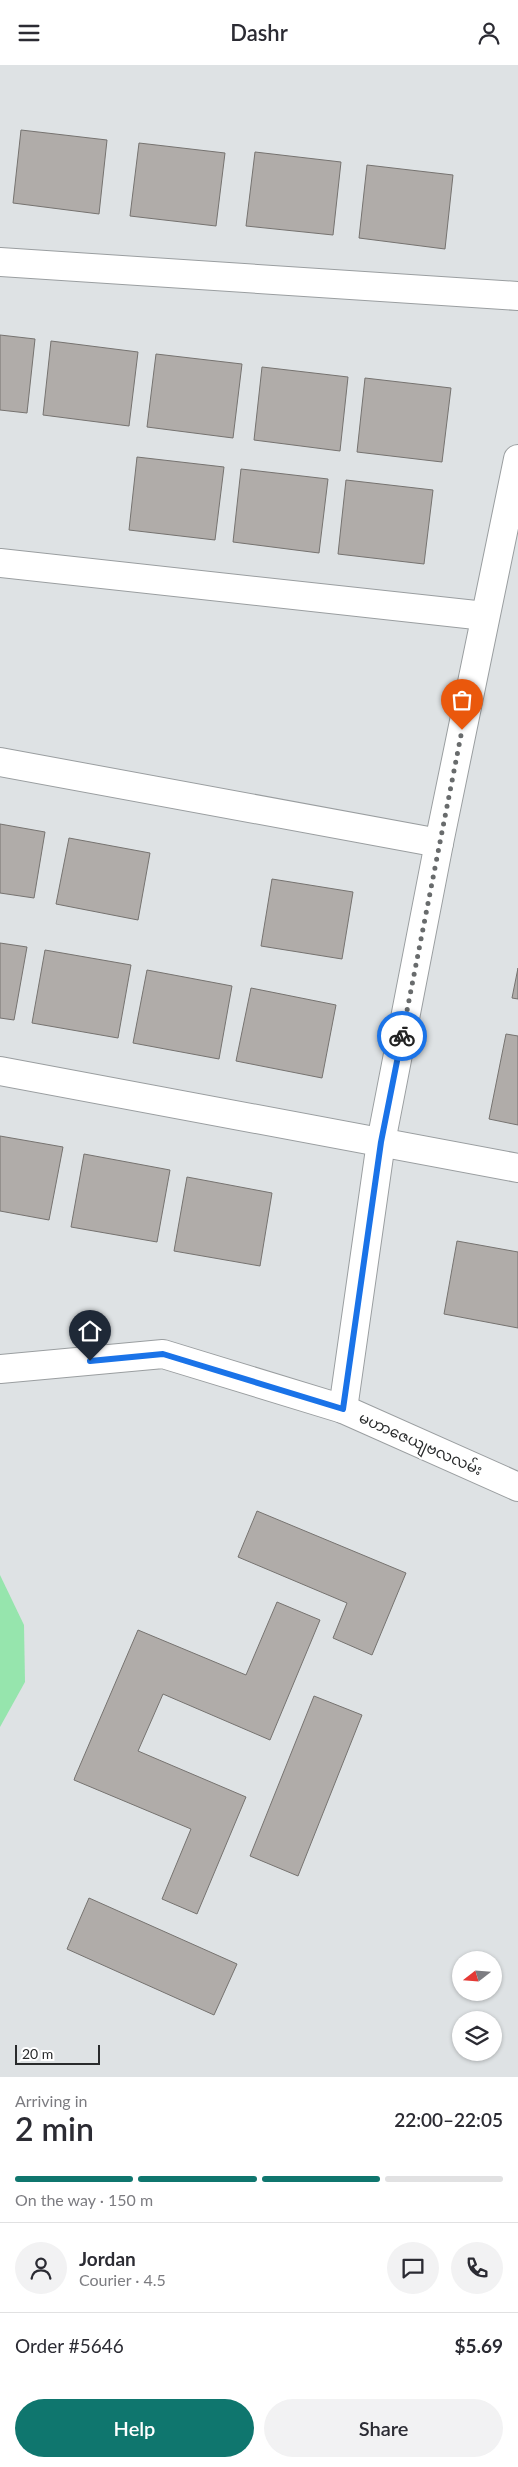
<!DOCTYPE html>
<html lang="en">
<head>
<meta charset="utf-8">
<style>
	:root { --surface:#fff; --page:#f2f2f3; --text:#2b2b33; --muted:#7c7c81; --line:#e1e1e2; --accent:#0f766e }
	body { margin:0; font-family:Lato,"Noto Sans Myanmar",sans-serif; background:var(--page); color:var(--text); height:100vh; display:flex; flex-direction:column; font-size:19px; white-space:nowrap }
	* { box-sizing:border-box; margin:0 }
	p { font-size:16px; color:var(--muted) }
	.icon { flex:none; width:28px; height:28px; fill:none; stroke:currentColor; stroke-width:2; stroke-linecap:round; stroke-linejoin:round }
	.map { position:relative; height:2012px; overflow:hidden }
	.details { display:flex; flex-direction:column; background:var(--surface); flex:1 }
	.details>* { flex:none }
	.needle { width:32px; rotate:253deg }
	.fabs { position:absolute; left:452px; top:1886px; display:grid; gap:10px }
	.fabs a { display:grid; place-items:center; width:50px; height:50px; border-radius:50%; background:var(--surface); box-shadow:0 1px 4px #0004; font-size:25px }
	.scale { position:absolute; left:15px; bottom:12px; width:85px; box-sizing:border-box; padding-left:5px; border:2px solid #292b2c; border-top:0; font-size:14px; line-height:18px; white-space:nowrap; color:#292b2c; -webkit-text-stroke:4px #fff; paint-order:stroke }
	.pin { position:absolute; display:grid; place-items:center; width:42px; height:42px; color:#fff; margin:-51px -21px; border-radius:50% 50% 50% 0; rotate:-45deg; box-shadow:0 0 5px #0007 }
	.pin .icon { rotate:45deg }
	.courier { position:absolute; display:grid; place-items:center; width:50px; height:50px; margin:-25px; border:4px solid #1a73e8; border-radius:50%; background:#fff; color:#222; box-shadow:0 1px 6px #0007 }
	.summary em { font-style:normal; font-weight:600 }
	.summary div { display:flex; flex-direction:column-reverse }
	.summary { display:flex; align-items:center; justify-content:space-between; height:85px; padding:0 15px }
	h1 { font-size:32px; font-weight:600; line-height:38px }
	.bar { display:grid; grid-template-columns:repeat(4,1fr); gap:8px 5px; align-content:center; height:60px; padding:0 15px }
	.bar i { height:6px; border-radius:4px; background:var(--line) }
	.bar .selected { background:var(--accent) }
	.bar p { grid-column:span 4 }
	.line { display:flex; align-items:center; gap:12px; padding:0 15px; border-top:1px solid var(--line) }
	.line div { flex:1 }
	.round { display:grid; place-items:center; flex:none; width:52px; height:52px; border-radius:26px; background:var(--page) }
	.button { display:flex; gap:10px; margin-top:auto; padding:10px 15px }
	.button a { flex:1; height:58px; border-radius:30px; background:var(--accent); color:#fff; font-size:20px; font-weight:600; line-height:58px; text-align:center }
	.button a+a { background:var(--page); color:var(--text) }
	header { display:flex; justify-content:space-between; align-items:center; height:65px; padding:0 15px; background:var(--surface); font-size:22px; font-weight:600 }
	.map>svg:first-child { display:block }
	.green { fill:#96e5ad }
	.building { fill:#b0aca9; stroke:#767370 }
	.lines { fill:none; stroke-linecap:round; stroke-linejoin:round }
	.minor-casing { stroke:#9a9ea0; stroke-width:30 }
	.minor { stroke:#fff; stroke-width:28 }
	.done { stroke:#686b6c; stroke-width:5; stroke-dasharray:0 9 }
	.route { stroke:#1a73e8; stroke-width:6 }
	.labels { text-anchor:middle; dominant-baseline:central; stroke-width:4; stroke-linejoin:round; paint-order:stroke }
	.street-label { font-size:15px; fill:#292b2c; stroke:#fff }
</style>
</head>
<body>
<header><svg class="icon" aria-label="menu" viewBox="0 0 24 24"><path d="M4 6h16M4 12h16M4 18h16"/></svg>Dashr<svg class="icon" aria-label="person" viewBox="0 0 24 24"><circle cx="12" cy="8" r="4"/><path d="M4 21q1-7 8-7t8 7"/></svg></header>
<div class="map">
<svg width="518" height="2012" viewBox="0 0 518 2012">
	<rect width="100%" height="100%" fill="#dee2e4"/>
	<!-- green -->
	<path class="green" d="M0,1510L24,1560L25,1617L0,1662Z"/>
	<!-- building -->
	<g class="building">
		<path d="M21,65L107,75L99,149L13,138Z"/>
		<path d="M139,78L225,88L216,161L130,151Z"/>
		<path d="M255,87L341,97L333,170L246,161Z"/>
		<path d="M367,100L453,110L445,184L359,173Z"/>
		<path d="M0,270L35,274L27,348L0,345Z"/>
		<path d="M51,276L138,287L129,361L43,350Z"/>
		<path d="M156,289L242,299L233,373L147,362Z"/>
		<path d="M262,302L348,312L340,386L254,375Z"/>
		<path d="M365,313L451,323L442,397L357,387Z"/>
		<path d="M137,392L224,402L215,475L129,465Z"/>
		<path d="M241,404L328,414L319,488L233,477Z"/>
		<path d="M346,415L433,425L424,499L338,489Z"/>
		<path d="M0,759L45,767L34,833L0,828Z"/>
		<path d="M69,773L150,788L138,855L56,839Z"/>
		<path d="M272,814L353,827L342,894L261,881Z"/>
		<path d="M0,878L27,882L14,955L0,953Z"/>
		<path d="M45,885L131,900L118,973L32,958Z"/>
		<path d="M518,903V934L512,933Z"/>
		<path d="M147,905L232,921L219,994L133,978Z"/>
		<path d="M251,923L336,940L322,1013L236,996Z"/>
		<path d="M506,969L518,971V1060L489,1054Z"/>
		<path d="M0,1071L63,1082L49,1155L0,1146Z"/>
		<path d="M84,1089L170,1105L157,1177L71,1162Z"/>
		<path d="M187,1112L272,1128L260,1201L174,1186Z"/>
		<path d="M457,1176L518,1187V1263L444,1249Z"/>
		<path d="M257,1446L406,1508L372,1590L333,1573L347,1538L238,1492Z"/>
		<path d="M277,1537L320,1555L270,1675L163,1629L138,1686L246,1732L197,1849L162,1834L191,1764L74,1715L75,1712L138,1565L246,1610Z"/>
		<path d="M314,1631L362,1650L298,1811L250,1791Z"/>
		<path d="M89,1833L237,1899L214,1950L67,1884Z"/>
	</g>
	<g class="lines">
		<defs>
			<g id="minor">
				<path d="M0,197L518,231"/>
				<path d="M0,498L485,551"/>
				<path d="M0,697L439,778"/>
				<path d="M0,1006L518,1103"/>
				<path d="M0,1304L163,1289L343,1344L518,1422"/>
				<path d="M343,1344L381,1077L439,778L518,394"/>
			</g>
		</defs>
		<!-- minor casing -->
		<use href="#minor" class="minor-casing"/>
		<!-- minor -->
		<use href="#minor" class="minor"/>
	</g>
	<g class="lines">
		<!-- done -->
		<path class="done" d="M402,971L462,665"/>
		<!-- route -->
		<path class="route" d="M90,1296L163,1289L343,1344L381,1077L402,971"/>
	</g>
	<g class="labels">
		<!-- street labels -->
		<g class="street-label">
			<text transform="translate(421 1378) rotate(24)">မဟာဇေယျဗလလမ်း</text>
		</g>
	</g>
</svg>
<div class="fabs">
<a><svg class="needle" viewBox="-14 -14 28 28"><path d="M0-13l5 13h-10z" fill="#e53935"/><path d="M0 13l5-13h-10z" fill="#7c7c81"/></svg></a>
<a><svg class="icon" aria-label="layers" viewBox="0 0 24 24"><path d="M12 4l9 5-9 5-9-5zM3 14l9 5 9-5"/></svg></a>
</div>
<div class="scale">20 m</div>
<div class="pin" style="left:462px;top:665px;background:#ea580c"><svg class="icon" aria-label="bag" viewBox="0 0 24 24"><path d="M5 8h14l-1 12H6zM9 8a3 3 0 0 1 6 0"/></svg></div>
<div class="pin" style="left:90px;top:1296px;background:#1f2937"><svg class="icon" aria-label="home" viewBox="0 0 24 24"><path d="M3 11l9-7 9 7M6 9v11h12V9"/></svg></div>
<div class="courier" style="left:402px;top:971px"><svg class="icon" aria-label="bike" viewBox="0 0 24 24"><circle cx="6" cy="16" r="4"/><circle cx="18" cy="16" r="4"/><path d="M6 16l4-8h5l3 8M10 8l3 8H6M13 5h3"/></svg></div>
</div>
<section class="details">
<div class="summary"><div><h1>2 min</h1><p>Arriving in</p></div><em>22:00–22:05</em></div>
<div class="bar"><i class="selected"></i><i class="selected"></i><i class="selected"></i><i></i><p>On the way · 150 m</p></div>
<div class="line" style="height:90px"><a class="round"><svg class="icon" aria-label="person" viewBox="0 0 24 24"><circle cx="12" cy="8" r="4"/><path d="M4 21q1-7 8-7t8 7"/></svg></a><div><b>Jordan</b><p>Courier · 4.5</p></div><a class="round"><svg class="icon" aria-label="chat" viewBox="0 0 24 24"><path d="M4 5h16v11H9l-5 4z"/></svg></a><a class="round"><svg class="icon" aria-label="phone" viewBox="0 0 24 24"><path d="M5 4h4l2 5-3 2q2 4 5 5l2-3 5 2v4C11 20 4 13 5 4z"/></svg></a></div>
<div class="line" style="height:65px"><div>Order #5646</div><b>$5.69</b></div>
<div class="button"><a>Help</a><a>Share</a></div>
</section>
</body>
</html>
